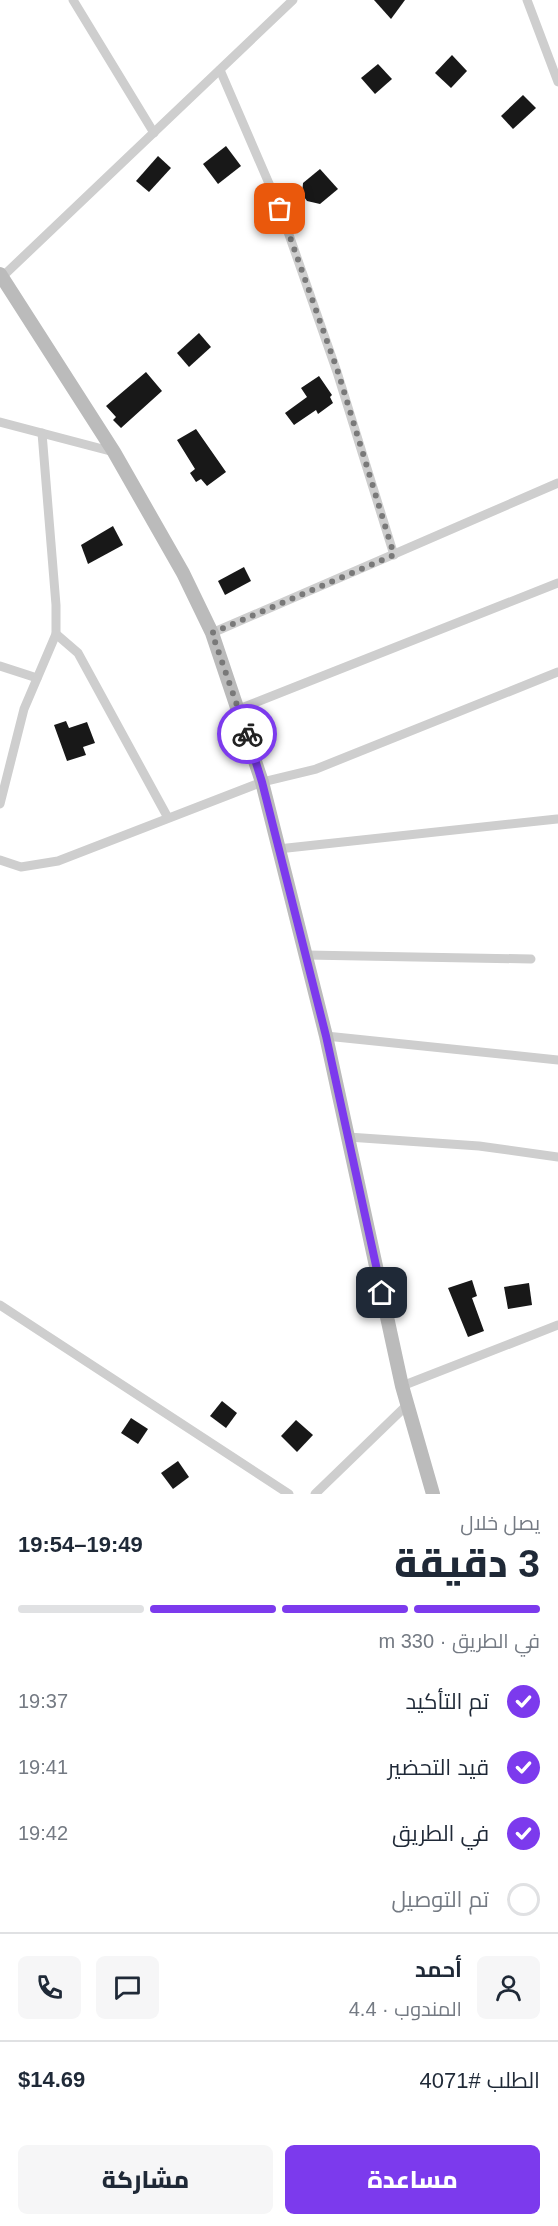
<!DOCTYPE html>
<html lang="ar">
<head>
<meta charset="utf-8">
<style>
	:root { --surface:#fff; --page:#f6f6f7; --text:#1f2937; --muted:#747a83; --line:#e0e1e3; --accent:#7c3aed }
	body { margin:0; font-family:Helvetica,Cairo,sans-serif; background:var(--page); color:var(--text); direction:rtl; height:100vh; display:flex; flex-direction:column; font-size:22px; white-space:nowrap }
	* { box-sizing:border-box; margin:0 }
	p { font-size:20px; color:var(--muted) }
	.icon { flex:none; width:33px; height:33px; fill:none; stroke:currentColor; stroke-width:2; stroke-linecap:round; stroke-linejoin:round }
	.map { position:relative; height:1494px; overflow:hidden; direction:ltr }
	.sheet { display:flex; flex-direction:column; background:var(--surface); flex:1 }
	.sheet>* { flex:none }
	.pin { position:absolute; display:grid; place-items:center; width:51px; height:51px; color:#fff; margin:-26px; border-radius:12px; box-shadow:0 3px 9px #0006 }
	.courier { position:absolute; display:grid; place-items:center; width:60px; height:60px; margin:-30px; border:4px solid #7c3aed; border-radius:50%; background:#fff; color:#222; box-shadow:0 2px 8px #0007 }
	.headline em { font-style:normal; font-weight:800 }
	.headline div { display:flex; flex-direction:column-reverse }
	.headline { display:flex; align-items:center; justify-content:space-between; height:102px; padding:0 18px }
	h1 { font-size:39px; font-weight:800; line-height:45px }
	.bar { display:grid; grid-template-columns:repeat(4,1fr); gap:9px 6px; align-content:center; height:72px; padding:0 18px }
	.bar i { height:8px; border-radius:4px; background:var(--line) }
	.bar .active { background:var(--accent) }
	.bar p { grid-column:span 4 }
	.line { display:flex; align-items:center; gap:15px; padding:0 18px; border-top:2px solid var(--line) }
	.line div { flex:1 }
	.round { display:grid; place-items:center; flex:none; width:63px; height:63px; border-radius:9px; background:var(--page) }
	ol { padding:0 18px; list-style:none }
	li { display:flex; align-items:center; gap:18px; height:66px }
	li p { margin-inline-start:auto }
	li .icon { padding:6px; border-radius:50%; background:var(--accent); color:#fff; stroke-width:4 }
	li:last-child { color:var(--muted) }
	li i { width:33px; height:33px; border:3px solid var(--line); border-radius:50% }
	.action { display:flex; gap:12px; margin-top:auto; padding:12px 18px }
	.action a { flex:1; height:69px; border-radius:9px; background:var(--accent); color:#fff; font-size:24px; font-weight:800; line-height:69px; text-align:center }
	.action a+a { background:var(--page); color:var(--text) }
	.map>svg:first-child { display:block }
	.building { fill:#181818 }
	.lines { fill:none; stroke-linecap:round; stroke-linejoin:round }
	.street { stroke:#cecece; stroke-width:9 }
	.secondary { stroke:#bbb; stroke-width:14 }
	.done { stroke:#797979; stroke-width:6; stroke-dasharray:0 10.8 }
	.route { stroke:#7c3aed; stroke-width:8 }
</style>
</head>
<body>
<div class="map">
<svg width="558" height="1494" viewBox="0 0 558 1494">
	<rect width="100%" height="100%" fill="#fff"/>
	<!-- building -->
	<g class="building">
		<path d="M374,0H405L391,19Z"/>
		<path d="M452,55L467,71L451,88L435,73Z"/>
		<path d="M378,64L392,79L375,94L361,78Z"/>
		<path d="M523,95L536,108L513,129L501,116Z"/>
		<path d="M226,146L241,166L218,184L203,164Z"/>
		<path d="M158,156L171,168L149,192L136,181Z"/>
		<path d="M320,169L338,189L320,204L307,201L302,194L303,183Z"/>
		<path d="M199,333L211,347L189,367L177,353Z"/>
		<path d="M146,372L162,391L121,428L113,420L116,417L106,406Z"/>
		<path d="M319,376L332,395L330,397L333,403L318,414L316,410L294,425L285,413L307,397L301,388Z"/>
		<path d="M196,429L226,472L207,486L201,479L196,482L190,473L195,469L177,440Z"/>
		<path d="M113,526L123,545L88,564L81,545Z"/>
		<path d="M244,567L251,581L225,595L218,581Z"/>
		<path d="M66,721L69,728L87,722L95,743L83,747L86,755L67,761L54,725Z"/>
		<path d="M472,1280L477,1296L472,1298L484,1331L468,1337L448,1288Z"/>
		<path d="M529,1283L532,1305L508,1309L504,1287Z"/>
		<path d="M222,1401L237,1413L226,1428L210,1416Z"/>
		<path d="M131,1418L148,1429L138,1444L121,1433Z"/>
		<path d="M296,1420L313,1435L297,1452L281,1436Z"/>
		<path d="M178,1461L189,1477L173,1489L161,1473Z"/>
	</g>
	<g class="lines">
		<!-- street -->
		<g class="street">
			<path d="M73,0L154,133"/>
			<path d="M527,0L558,82"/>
			<path d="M220,70L280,209L337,372L394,555"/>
			<path d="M2,277L293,0"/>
			<path d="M0,422L114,452"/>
			<path d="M212,633L558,483"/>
			<path d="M56,634L78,653L167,816"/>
			<path d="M0,666L37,678"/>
			<path d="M239,709L558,583"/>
			<path d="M0,804L24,709L56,634V605L42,433"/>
			<path d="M278,849L557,819"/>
			<path d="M0,860L21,867L58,861L262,782L316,769L558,672"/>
			<path d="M306,955L531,959"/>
			<path d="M326,1036L558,1060"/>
			<path d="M348,1137L479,1146L558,1157"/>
			<path d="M0,1305L289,1494"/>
			<path d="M402,1386L558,1325"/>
			<path d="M315,1494L407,1405"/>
		</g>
		<!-- secondary -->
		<path class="secondary" d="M0,274L114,452L183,573L212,633L262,782L326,1036L402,1386L433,1494"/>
	</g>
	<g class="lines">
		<!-- done -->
		<path class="done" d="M247,734L212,633L394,555L338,372L280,209"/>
		<!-- route -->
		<path class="route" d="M247,734L262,782L326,1036L382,1293"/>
	</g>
</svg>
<div class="pin" style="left:280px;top:209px;background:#ea580c"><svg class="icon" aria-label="bag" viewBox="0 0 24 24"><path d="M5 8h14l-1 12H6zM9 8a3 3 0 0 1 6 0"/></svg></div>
<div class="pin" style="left:382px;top:1293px;background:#1f2937"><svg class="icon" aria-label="home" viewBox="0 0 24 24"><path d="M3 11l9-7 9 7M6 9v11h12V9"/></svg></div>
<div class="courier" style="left:247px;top:734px"><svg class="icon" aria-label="bike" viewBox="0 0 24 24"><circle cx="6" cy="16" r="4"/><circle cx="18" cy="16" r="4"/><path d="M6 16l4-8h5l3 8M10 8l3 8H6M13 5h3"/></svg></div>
</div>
<section class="sheet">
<div class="headline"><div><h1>3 دقيقة</h1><p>يصل خلال</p></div><em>19:49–19:54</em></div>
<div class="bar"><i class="active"></i><i class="active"></i><i class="active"></i><i></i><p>في الطريق · 330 m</p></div>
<ol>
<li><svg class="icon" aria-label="check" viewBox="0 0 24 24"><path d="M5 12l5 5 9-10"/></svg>تم التأكيد<p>19:37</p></li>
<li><svg class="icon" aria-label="check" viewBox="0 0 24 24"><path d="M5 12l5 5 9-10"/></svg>قيد التحضير<p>19:41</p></li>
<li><svg class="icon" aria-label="check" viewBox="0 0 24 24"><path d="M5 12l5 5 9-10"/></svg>في الطريق<p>19:42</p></li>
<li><i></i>تم التوصيل</li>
</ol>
<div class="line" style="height:108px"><a class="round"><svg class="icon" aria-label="person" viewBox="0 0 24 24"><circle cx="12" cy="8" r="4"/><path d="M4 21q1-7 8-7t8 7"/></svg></a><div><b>أحمد</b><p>المندوب · 4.4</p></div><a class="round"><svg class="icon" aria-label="chat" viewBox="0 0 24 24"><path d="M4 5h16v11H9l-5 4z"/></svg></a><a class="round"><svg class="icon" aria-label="phone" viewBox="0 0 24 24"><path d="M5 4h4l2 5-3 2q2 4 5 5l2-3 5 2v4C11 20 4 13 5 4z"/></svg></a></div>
<div class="line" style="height:78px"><div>الطلب #4071</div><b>$14.69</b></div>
<div class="action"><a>مساعدة</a><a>مشاركة</a></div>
</section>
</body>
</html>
